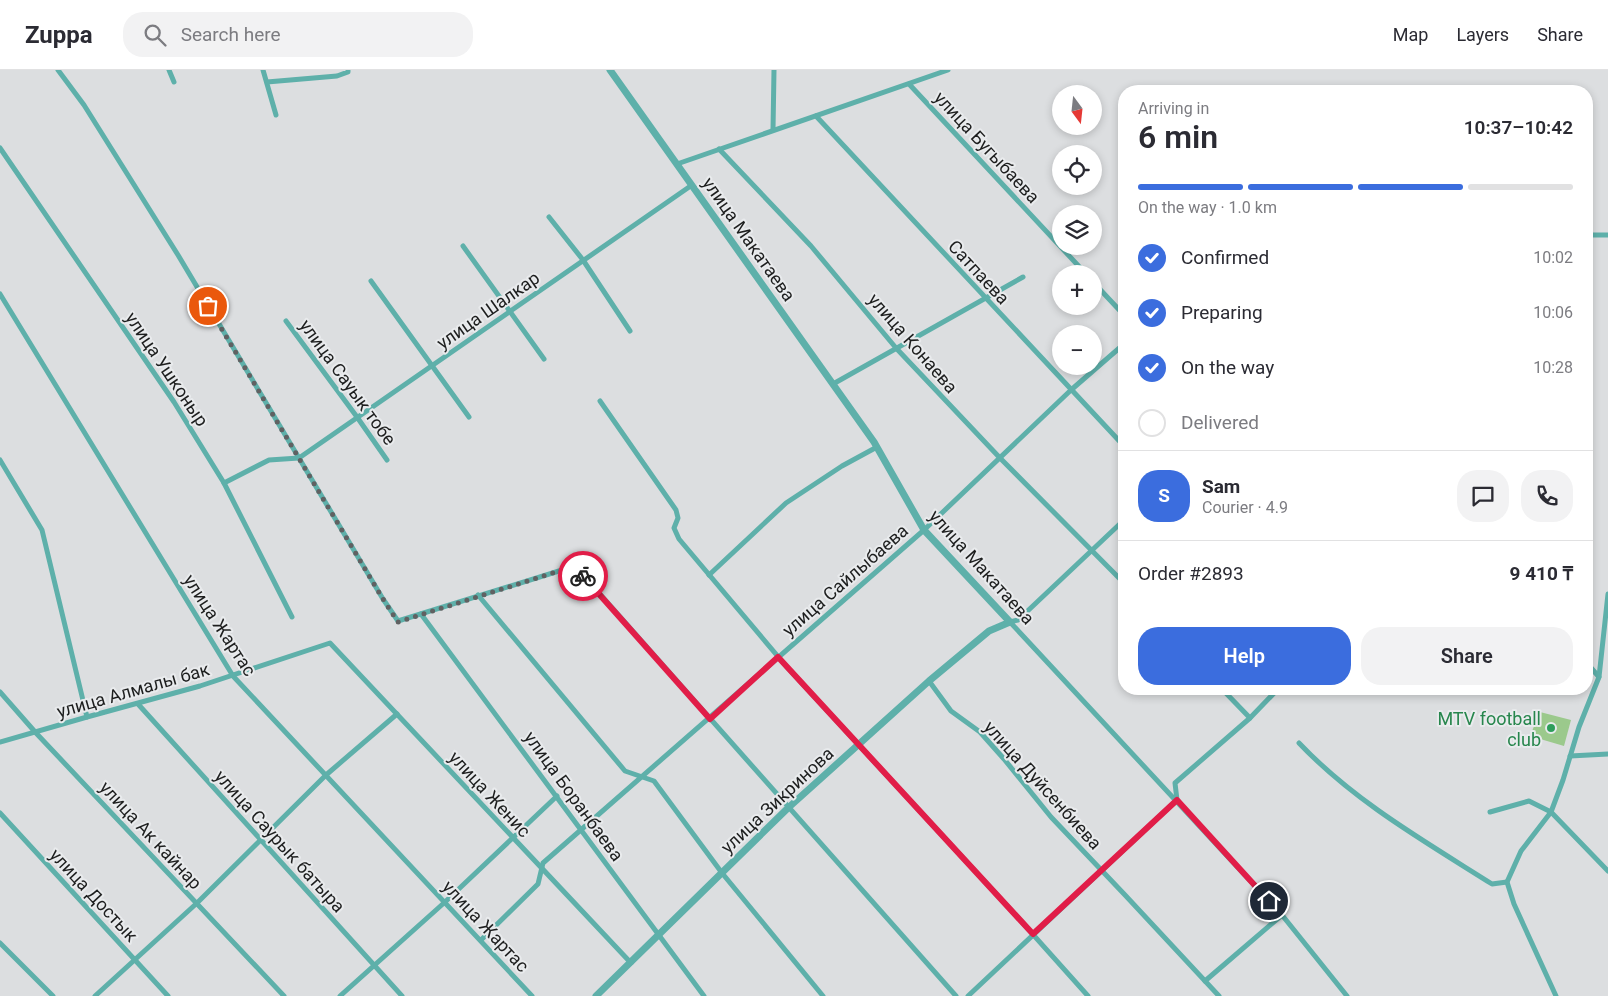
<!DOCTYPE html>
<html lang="en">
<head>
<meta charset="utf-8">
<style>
	:root { --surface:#fff; --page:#f2f2f3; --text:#2b2b33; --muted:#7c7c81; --line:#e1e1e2; --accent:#3b6dde }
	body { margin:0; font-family:Roboto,sans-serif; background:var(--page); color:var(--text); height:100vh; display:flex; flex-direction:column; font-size:19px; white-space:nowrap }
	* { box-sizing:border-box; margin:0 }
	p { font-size:16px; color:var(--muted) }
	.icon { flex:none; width:28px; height:28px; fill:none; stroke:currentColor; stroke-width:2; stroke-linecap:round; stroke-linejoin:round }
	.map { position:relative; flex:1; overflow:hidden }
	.side { position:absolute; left:1118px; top:15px; width:475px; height:610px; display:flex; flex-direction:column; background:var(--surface); border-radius:20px; box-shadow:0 2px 8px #0003 }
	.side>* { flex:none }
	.needle { width:32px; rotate:165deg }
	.tools { position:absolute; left:1052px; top:15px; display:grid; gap:10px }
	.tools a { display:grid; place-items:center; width:50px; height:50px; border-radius:50%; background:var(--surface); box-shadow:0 2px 8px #0003; font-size:25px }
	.pin { position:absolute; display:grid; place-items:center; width:42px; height:42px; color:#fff; margin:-21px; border:2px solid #fff; border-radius:50%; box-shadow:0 1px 5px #0007 }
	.courier { position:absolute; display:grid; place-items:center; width:50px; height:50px; margin:-25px; border:4px solid #e11d48; border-radius:50%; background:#fff; color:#222; box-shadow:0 1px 6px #0007 }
	.head em { font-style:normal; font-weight:600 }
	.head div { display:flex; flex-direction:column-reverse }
	.head { display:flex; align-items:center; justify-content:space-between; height:85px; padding:0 20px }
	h1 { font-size:32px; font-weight:600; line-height:38px }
	.bar { display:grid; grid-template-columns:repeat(4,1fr); gap:8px 5px; align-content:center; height:60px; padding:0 20px }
	.bar i { height:6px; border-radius:4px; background:var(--line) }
	.bar .active { background:var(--accent) }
	.bar p { grid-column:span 4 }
	.line { display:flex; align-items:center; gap:12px; padding:0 20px; border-top:1px solid var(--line) }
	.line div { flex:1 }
	.round { display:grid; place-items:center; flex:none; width:52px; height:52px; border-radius:20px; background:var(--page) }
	ol { padding:0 20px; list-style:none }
	li { display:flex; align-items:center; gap:15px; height:55px }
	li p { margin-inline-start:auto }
	li .icon { padding:5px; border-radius:50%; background:var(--accent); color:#fff; stroke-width:4 }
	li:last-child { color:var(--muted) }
	li i { width:28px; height:28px; border:2px solid var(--line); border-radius:50% }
	.primary-button { display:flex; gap:10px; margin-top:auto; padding:10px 20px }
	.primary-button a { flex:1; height:58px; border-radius:20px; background:var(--accent); color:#fff; font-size:20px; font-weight:600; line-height:58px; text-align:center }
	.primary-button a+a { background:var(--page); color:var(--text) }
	header { display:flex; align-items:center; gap:30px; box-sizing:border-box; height:70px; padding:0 25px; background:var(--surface); border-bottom:1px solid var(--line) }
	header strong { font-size:24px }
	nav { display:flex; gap:28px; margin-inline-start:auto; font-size:18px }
	.search { width:350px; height:45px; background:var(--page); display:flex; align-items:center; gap:12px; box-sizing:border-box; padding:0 18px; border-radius:20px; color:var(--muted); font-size:19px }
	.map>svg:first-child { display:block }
	.grass { fill:#9bc98c }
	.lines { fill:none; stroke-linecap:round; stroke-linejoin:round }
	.minor { stroke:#5eb0aa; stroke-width:5 }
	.tertiary { stroke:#5eb0aa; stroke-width:7 }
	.done { stroke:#606162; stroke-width:5; stroke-dasharray:0 9 }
	.route { stroke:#e11d48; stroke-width:6 }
	.leisure-dot { fill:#2e9e5b; stroke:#e9ebed; stroke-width:2 }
	.labels { text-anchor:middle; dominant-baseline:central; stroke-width:4; stroke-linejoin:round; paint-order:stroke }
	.street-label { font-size:18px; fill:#1d1e1e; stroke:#e9ebed }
	.leisure-label { font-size:18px; fill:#27864d; stroke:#e9ebed; text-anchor:end }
</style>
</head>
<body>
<header>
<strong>Zuppa</strong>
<div class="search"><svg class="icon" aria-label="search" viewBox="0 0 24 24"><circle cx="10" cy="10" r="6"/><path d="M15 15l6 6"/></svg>Search here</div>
<nav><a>Map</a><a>Layers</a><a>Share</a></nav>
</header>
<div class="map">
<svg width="1608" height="926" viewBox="0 0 1608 926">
	<rect width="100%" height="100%" fill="#dcdee0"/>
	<!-- grass -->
	<path class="grass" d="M1540,642L1571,650L1564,676L1530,666Z"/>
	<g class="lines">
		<!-- minor -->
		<g class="minor">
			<path d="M58,0L84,35L178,185L383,529L398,551L575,496L956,926"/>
			<path d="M169,0L174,12"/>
			<path d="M263,0L276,45"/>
			<path d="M267,12L337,6L348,2V0"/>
			<path d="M909,14L1086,204"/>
			<path d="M816,46L1124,376"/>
			<path d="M773,60L774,0"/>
			<path d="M0,78L174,332L224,413L292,547"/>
			<path d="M719,79L811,176L896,278L1000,388L1124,513"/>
			<path d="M677,94L948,0"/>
			<path d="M549,147L583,190L630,261"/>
			<path d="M1586,165H1608"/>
			<path d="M463,176L544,289"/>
			<path d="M371,211L469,347"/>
			<path d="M1094,213L1124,245"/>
			<path d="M0,224L233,606L532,926"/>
			<path d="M286,251L357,347L387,390"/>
			<path d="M833,314L1023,207"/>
			<path d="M600,331L676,440L678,448L674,458L679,469L786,596L1011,840L1088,926"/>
			<path d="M0,390L42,460L87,647"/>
			<path d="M224,413L269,390L299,388L692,115"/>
			<path d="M1124,450L1018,550L1010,552L1282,845L1347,926"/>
			<path d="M709,505L786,433L842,396L877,377"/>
			<path d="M478,525L625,701L654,711L722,803L823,926"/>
			<path d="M421,544L704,926"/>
			<path d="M1586,592L1599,607"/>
			<path d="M929,611L951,641L980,662L1004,689L1051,747L1125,825L1219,926"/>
			<path d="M1222,619L1250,648"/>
			<path d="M0,622L36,663L284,926"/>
			<path d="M138,634L402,926"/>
			<path d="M0,672L87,647L200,616L330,573L631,893"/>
			<path d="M1299,673C1354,731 1424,771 1492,814L1507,812"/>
			<path d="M1570,686L1608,684"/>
			<path d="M1490,742L1529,731L1551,742L1608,801"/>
			<path d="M0,743L168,926"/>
			<path d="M481,870L538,814L543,793L924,460L1071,320L1124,274"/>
			<path d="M0,873L53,926"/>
			<path d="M1205,911L1282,845"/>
			<path d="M95,926L197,833L326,705L397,644"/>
			<path d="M340,926L445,832L557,726"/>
			<path d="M968,926L1177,730L1175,713L1250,648L1278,619"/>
			<path d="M1556,926L1514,834L1507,812L1521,781L1551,742L1563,710L1579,657L1599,607L1608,524"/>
		</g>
		<!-- tertiary -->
		<path class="tertiary" d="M596,926L788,738L929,611L989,561L1010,552L924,460L874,372L610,0"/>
	</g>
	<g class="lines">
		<!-- done -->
		<path class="done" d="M208,236L383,529L398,552L575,496L583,506"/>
		<!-- route -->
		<path class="route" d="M583,506L710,649L778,587L1033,864L1177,730L1269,831"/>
	</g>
	<!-- markers -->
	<circle class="leisure-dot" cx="1551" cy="658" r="5"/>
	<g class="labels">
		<!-- street labels -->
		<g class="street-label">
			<text transform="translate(987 77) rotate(47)">улица Бугыбаева</text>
			<text transform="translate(749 169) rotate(55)">улица Макатаева</text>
			<text transform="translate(979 202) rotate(47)">Сатпаева</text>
			<text transform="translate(488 240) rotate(-35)">улица Шалкар</text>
			<text transform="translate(913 273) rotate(49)">улица Конаева</text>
			<text transform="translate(167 299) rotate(56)">улица Ушконыр</text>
			<text transform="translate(348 312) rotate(54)">улица Сауык тобе</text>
			<text transform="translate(982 497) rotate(48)">улица Макатаева</text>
			<text transform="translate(845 510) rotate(-41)">улица Сайлыбаева</text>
			<text transform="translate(220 555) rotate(57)">улица Жартас</text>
			<text transform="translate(133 620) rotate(-16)">улица Алмалы бак</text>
			<text transform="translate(1043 715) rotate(48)">улица Дуйсенбиева</text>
			<text transform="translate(490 724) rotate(47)">улица Женис</text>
			<text transform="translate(574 726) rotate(54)">улица Боранбаева</text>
			<text transform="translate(777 730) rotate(-43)">улица Зикринова</text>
			<text transform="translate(151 765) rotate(47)">улица Ак кайнар</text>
			<text transform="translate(280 771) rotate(48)">улица Саурык батыра</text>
			<text transform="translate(94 825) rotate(47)">улица Достык</text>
			<text transform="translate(486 856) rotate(47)">улица Жартас</text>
		</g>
		<!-- leisure labels -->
		<g class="leisure-label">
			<text x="1541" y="648">MTV football<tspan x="1541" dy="21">club</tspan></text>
		</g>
	</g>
</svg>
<div class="tools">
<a><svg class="needle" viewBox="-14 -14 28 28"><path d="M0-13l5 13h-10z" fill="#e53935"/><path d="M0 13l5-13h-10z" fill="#7c7c81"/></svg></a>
<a><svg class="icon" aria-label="locate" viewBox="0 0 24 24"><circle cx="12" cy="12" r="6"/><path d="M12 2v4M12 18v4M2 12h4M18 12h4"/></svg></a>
<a><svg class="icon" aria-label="layers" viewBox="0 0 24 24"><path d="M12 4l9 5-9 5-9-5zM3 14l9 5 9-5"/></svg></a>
<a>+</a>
<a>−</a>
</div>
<div class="pin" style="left:208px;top:236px;background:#ea580c"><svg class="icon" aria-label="bag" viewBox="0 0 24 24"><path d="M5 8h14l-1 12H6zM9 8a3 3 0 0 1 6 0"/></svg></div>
<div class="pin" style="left:1269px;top:831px;background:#1f2937"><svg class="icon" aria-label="home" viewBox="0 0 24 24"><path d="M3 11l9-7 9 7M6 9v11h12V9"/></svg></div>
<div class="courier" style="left:583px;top:506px"><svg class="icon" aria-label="bike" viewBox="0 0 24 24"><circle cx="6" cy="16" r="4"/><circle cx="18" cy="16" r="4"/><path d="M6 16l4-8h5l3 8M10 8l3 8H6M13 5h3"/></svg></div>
<section class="side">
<div class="head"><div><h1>6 min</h1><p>Arriving in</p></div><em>10:37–10:42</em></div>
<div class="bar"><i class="active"></i><i class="active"></i><i class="active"></i><i></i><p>On the way · 1.0 km</p></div>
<ol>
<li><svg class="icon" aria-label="check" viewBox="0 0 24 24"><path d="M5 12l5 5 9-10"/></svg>Confirmed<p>10:02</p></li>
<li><svg class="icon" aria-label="check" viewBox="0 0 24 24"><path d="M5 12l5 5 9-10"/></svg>Preparing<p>10:06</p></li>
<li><svg class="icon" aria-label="check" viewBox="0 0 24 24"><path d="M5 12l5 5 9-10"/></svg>On the way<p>10:28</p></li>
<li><i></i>Delivered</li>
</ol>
<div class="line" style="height:90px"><b class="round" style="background:var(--accent);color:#fff">S</b><div><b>Sam</b><p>Courier · 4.9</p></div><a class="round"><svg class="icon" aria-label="chat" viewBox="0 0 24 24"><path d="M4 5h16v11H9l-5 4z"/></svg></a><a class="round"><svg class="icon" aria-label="phone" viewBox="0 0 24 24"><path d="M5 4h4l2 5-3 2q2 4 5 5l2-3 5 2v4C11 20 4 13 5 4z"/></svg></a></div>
<div class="line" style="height:65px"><div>Order #2893</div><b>9 410 ₸</b></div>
<div class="primary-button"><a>Help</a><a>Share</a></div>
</section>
</div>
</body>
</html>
